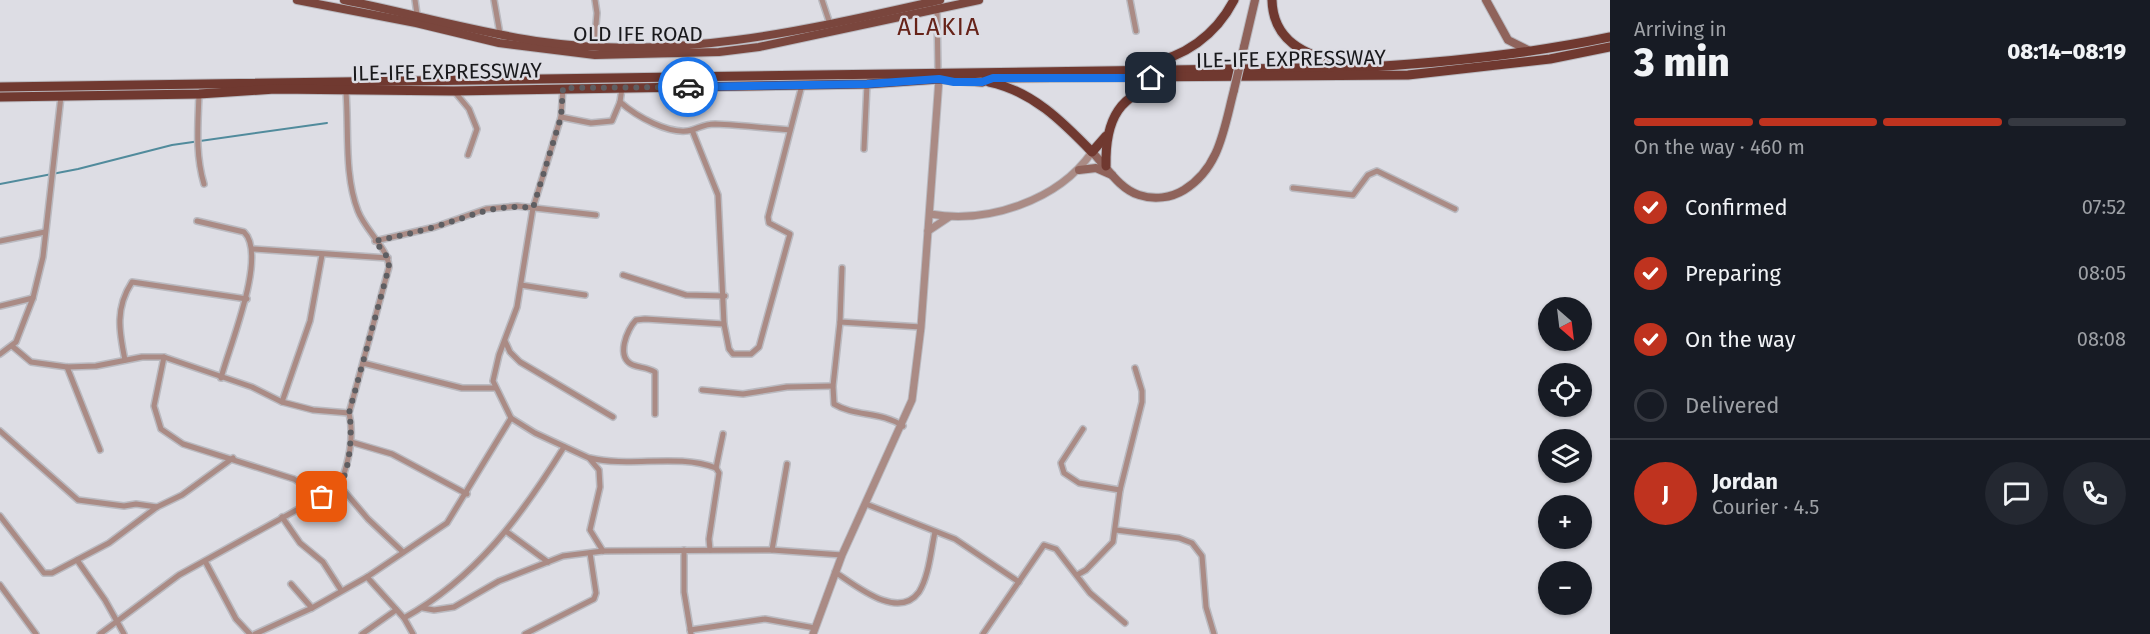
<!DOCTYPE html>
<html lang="en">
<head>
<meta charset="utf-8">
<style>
	:root { --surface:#171b24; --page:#242831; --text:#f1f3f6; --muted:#9ea1a6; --line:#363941; --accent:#bf331f }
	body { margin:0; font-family:"Fira Sans",sans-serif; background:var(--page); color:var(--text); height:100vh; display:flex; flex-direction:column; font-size:22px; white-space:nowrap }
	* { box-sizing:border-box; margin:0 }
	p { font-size:20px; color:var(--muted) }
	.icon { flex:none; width:33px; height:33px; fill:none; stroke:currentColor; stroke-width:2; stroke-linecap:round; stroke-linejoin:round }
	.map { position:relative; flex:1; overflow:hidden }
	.side { display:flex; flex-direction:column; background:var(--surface); width:540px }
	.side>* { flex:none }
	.needle { width:39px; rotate:152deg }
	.buttons { position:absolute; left:1538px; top:297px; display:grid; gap:12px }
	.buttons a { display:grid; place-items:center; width:54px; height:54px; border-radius:50%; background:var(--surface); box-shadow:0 2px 4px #0004; font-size:30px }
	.pin { position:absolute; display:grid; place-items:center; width:51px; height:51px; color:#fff; margin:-26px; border-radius:12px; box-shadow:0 3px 9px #0006 }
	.courier { position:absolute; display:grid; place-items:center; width:60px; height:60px; margin:-30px; border:4px solid #1a73e8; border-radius:50%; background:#fff; color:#222; box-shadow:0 2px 8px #0007 }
	.overview em { font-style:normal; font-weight:800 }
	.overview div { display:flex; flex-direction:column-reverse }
	.overview { display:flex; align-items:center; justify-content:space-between; height:102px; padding:0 24px }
	h1 { font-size:39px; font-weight:800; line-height:45px }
	.bar { display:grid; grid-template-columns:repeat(4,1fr); gap:9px 6px; align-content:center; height:72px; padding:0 24px }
	.bar i { height:8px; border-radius:4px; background:var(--line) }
	.bar .selected { background:var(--accent) }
	.bar p { grid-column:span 4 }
	.line { display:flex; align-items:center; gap:15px; padding:0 24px; border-top:2px solid var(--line) }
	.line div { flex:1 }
	.round { display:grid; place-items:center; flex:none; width:63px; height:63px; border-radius:32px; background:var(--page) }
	ol { padding:0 24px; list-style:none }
	li { display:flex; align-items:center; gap:18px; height:66px }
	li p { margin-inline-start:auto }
	li .icon { padding:6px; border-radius:50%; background:var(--accent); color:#fff; stroke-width:4 }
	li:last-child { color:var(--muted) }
	li i { width:33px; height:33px; border:3px solid var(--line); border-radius:50% }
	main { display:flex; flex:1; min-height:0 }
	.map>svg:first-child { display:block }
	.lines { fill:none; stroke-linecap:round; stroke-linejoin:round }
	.stream { stroke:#518b9c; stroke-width:2 }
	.minor-casing { stroke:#babac0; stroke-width:8 }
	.tertiary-casing { stroke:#babac0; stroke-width:9 }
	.secondary-casing { stroke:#babac0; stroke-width:10 }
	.primary-casing { stroke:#babac0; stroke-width:10 }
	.trunk-casing { stroke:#babac0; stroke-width:11 }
	.minor { stroke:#aa8b85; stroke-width:5 }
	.tertiary { stroke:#aa8b85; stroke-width:7 }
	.secondary { stroke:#8f635b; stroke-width:8 }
	.primary { stroke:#7a463d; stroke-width:8 }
	.trunk { stroke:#703930; stroke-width:9 }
	.secondary-bridge-casing { stroke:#babac0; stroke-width:10; stroke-linecap:butt }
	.secondary-bridge { stroke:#8f635b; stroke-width:8 }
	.done { stroke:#5e5e62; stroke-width:6; stroke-dasharray:0 10.8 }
	.route { stroke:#1a73e8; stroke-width:8 }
	.labels { text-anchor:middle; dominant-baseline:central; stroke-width:5; stroke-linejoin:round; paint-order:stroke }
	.street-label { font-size:21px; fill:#19191c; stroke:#dddde4 }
	.quarter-label { font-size:24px; letter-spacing:1.5px; fill:#662218; stroke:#dddde4 }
</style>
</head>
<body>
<main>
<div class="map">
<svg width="1610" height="634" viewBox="0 0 1610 634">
	<rect width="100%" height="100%" fill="#dddde4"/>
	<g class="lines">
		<!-- stream -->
		<path class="stream" d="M0,184L78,169L172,145L327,123"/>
		<defs>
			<g id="minor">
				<path d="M415,0L417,14"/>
				<path d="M494,0L500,34"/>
				<path d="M822,0L830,24"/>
				<path d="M1130,0L1136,31"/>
				<path d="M937,9L938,72"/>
				<path d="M594,47L597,13L595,0"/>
				<path d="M454,91L469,109L477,129L468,155"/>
				<path d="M199,94C198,124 195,154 204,184"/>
				<path d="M620,102C636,116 670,136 692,130C701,127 705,124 715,124C740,125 765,128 790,130"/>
				<path d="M561,117L591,123L612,121L620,102L622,88"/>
				<path d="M692,130L718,195L724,324L729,349L733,354H751L759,347L790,234L769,223L768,217L802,85"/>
				<path d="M864,149L867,84"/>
				<path d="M1293,188L1353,195L1368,175L1377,171L1455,209"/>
				<path d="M197,221L244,232C268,255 229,347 221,378"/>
				<path d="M0,241L45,232"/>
				<path d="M375,241L435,227L486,209L517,206L596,215"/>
				<path d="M253,249L388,258"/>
				<path d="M842,268L840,322L833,386L834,404C855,417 881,411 903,426"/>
				<path d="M623,275L686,295L725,296"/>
				<path d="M521,285L585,295"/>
				<path d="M0,306L33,298"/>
				<path d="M840,322L921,327"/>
				<path d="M505,341L510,352L520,362L613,417"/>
				<path d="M12,346L31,362L67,367L96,366L142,357H164L252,387L282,402L313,410L349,413"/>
				<path d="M0,354L16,342L33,298L43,257L61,96"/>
				<path d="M164,357L154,406L161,429L183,444L294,479L322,497"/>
				<path d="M125,360C119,331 115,308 132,282L247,299"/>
				<path d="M363,363L462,388H495"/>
				<path d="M67,367L100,450"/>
				<path d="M702,390L743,394L787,387L833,386"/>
				<path d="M282,402L310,321L322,255"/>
				<path d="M655,414V372C647,367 640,368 633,365C615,358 627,329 636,320L645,319L724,324"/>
				<path d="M511,418L535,433L589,458L599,470L600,487L590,530L603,551"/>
				<path d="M1083,429L1061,463L1064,473L1079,483L1120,490"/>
				<path d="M0,431L78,500L124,506L136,504L157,507"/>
				<path d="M351,442L392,454L467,494"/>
				<path d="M590,458C631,468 676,453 716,468"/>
				<path d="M340,486L368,519L403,552"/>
				<path d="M866,504L955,539L1019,582"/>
				<path d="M0,516L44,573H52L109,543L157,507L182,495L233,458"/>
				<path d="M282,517L300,543L323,562L341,590"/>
				<path d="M1116,530L1179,538L1192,543L1202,556L1206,607L1214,634"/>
				<path d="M507,532L548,562"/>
				<path d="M684,550V592L691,634"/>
				<path d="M710,550L709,539L719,473L716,468L723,434"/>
				<path d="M772,550L787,464"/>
				<path d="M77,560L105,600L124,634"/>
				<path d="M205,561L236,619L250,634"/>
				<path d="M835,572C855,585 898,621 919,592C929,576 931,550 935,532"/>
				<path d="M1077,575L1086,570L1113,542L1120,490L1142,402V391L1135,368"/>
				<path d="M367,577L404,618L413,634"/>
				<path d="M291,584L312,608"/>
				<path d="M0,585L36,634"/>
				<path d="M423,608L434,610L454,607L499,581L563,556L603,551L772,550L842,555"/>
				<path d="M404,618C476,578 522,515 564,447"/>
				<path d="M690,630L765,619L815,628"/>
				<path d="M100,634L179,575L340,486C348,463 355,437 349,413L389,267C388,248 365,230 358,211C344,175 349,131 346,92"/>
				<path d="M255,634L312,608L367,577L447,523L511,418L493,381L499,355L517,307L533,208L561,117L563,88"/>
				<path d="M362,634L396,610"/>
				<path d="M525,634L594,599L596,593L590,553"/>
				<path d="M983,634L1044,545L1056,549L1090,593L1125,623"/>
			</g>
			<g id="tertiary">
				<path d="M930,214C987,224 1058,201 1092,152"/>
				<path d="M928,231L949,217"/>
				<path d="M813,634L842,555L912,400L921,327L939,79"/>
			</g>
			<g id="secondary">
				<path d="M1486,0L1508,40L1530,51"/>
				<path d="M1244,47L1255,0"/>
				<path d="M1092,152C1106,166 1119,189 1139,195C1154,200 1171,198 1184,190C1220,168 1224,128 1234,90"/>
				<path d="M1079,170L1096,168L1112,175"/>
			</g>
			<g id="primary">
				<path d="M297,0L416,23L499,43L595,55L719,52L759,47L979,0"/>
				<path d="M344,0C411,13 477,33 544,42C677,61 811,29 940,0"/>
			</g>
			<g id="trunk">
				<path d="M1272,0C1273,41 1305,55 1339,63"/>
				<path d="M1145,64C1184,58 1216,35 1234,0"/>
				<path d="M989,82C1032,91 1062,121 1092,152L1106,136"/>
				<path d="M0,87L1369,67C1450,62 1530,54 1610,37"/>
				<path d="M0,97L199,94L275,89L454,91L867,84L939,79L982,82L993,78L1408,75L1550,59L1610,47"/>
				<path d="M1106,166C1105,119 1119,93 1167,82"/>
			</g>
		</defs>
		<!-- minor casing -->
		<use href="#minor" class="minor-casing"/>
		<!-- tertiary casing -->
		<use href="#tertiary" class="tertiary-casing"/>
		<!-- secondary casing -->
		<use href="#secondary" class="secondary-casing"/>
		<!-- primary casing -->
		<use href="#primary" class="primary-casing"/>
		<!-- trunk casing -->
		<use href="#trunk" class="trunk-casing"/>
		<!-- minor -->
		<use href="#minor" class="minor"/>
		<!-- tertiary -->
		<use href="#tertiary" class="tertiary"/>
		<!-- secondary -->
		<use href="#secondary" class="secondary"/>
		<!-- primary -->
		<use href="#primary" class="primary"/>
		<!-- trunk -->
		<use href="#trunk" class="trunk"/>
		<defs>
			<path id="secondary-bridge" d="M1234,90L1244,47"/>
		</defs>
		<!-- secondary-bridge casing -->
		<use href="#secondary-bridge" class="secondary-bridge-casing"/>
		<!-- secondary-bridge -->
		<use href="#secondary-bridge" class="secondary-bridge"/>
	</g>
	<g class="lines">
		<!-- done -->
		<path class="done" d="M322,497C327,494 334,491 338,487C350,475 353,429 349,413L389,267L388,258L375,241C395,237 414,233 434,227C470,217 494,203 533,208L561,117L563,88L688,87"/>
		<!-- route -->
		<path class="route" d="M688,87L867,84L939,79L954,82H982L993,78H1151"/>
	</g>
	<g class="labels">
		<!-- street labels -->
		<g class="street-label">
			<text x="638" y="34">OLD IFE ROAD</text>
			<text transform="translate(1291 59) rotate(-1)">ILE-IFE EXPRESSWAY</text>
			<text transform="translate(447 72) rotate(-1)">ILE-IFE EXPRESSWAY</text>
		</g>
		<!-- quarter labels -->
		<g class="quarter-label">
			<text x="939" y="27">ALAKIA</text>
		</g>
	</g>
</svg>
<div class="buttons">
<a><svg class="needle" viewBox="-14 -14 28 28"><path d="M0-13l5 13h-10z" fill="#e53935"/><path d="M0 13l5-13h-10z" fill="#9ea1a6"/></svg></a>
<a><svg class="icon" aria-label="locate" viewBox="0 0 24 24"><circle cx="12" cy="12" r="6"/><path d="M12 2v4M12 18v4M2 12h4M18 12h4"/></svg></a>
<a><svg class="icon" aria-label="layers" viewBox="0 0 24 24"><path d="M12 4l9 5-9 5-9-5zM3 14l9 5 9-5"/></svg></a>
<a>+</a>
<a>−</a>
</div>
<div class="pin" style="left:322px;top:497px;background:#ea580c"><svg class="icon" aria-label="bag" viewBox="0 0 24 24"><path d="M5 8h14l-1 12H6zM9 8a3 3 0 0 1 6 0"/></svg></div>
<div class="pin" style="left:1151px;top:78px;background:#1f2937"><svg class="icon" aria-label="home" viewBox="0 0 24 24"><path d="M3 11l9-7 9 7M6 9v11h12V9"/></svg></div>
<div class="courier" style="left:688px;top:87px"><svg class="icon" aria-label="car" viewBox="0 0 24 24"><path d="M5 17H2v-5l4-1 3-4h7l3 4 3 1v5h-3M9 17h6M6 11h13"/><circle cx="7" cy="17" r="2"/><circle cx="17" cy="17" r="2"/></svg></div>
</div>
<section class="side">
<div class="overview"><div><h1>3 min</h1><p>Arriving in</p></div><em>08:14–08:19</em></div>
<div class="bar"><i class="selected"></i><i class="selected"></i><i class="selected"></i><i></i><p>On the way · 460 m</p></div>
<ol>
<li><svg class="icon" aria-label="check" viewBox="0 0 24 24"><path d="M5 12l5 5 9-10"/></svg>Confirmed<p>07:52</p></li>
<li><svg class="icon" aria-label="check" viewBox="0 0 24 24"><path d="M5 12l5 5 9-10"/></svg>Preparing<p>08:05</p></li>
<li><svg class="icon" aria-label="check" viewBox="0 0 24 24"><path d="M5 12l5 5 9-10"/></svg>On the way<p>08:08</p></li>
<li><i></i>Delivered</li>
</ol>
<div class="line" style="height:108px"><b class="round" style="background:var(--accent);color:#fff">J</b><div><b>Jordan</b><p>Courier · 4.5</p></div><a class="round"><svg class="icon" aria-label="chat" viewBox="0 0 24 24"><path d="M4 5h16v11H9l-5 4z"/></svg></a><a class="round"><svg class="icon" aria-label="phone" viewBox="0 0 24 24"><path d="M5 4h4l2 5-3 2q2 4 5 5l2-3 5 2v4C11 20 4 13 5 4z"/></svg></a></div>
</section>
</main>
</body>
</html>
